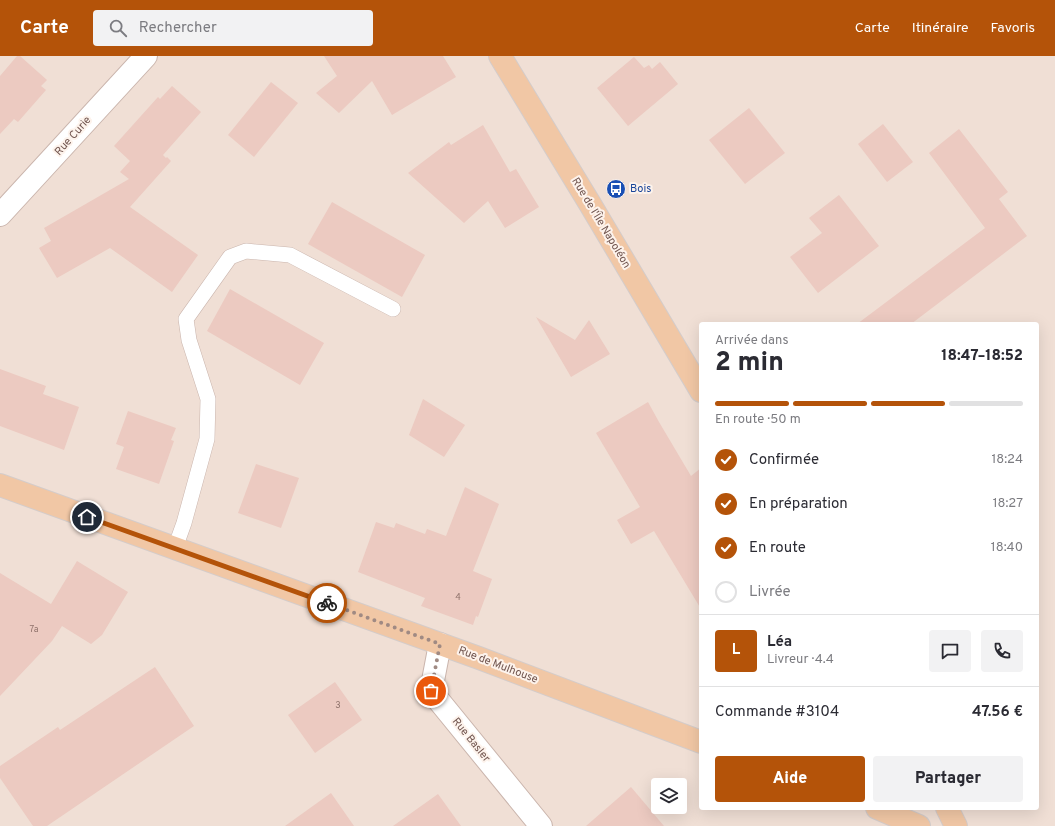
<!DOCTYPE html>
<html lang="fr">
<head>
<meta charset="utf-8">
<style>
	:root { --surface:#fff; --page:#f2f2f3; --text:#2b2b33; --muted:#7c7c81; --line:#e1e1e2; --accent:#b45309 }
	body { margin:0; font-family:Overpass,sans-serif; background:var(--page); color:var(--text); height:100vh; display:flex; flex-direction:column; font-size:15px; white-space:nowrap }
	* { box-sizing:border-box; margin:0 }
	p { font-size:13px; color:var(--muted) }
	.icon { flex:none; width:22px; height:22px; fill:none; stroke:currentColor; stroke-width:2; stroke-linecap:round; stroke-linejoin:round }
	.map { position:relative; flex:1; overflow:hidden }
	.panel { position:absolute; left:699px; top:266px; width:340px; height:488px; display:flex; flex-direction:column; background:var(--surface); border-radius:4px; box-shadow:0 4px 16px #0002 }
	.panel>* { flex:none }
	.fabs { position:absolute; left:651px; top:722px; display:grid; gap:8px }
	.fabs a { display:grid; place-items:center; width:36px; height:36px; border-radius:4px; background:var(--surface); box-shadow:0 4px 16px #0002; font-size:20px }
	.pin { position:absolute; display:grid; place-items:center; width:34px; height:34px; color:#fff; margin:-17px; border:2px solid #fff; border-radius:50%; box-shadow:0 1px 4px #0007 }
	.courier { position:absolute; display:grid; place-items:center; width:40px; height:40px; margin:-20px; border:3px solid #b45309; border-radius:50%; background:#fff; color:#222; box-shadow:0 1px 5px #0007 }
	.overview em { font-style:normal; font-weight:800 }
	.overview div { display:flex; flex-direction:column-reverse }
	.overview { display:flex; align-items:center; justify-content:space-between; height:68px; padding:0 16px }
	h1 { font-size:26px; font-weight:800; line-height:30px }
	.bar { display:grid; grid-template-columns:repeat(4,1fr); gap:6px 4px; align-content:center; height:48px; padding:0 16px }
	.bar i { height:5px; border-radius:3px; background:var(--line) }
	.bar .current { background:var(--accent) }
	.bar p { grid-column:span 4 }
	.line { display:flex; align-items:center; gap:10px; padding:0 16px; border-top:1px solid var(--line) }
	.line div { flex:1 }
	.round { display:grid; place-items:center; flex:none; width:42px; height:42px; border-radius:4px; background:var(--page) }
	ol { padding:0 16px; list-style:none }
	li { display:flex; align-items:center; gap:12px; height:44px }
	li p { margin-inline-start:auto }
	li .icon { padding:4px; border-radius:50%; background:var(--accent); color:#fff; stroke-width:4 }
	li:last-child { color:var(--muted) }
	li i { width:22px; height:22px; border:2px solid var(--line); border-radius:50% }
	.action { display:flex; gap:8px; margin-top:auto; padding:8px 16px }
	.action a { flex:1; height:46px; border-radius:4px; background:var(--accent); color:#fff; font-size:16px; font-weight:800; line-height:46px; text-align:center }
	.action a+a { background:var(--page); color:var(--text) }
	header { display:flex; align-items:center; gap:24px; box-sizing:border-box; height:56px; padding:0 20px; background:var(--accent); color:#fff }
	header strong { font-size:19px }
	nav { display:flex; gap:22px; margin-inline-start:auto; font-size:14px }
	.search { width:280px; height:36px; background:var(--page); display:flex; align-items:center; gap:10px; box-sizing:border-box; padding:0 14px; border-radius:4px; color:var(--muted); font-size:15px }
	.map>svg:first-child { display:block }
	.residential { fill:#f0dfd5; fill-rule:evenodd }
	.building { fill:#eccac1 }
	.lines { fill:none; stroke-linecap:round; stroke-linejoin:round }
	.service-casing { stroke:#cab5ad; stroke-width:16 }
	.minor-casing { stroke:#cab5ad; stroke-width:24 }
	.primary-casing { stroke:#d4ccca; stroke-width:24 }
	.service { stroke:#fff; stroke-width:15 }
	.minor { stroke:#fff; stroke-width:22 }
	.primary { stroke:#f1c7a5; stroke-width:22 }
	.done { stroke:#a08a83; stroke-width:4; stroke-dasharray:0 7.2 }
	.route { stroke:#b45309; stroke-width:5 }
	.labels { text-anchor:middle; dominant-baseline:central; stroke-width:4; stroke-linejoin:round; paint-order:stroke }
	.number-label { font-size:9px; fill:#8f726b }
	.street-label { font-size:11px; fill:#70544e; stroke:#fdf3ec }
	.transit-label { font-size:11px; fill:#164399; stroke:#fdf3ec; text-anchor:start }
</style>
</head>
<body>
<header>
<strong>Carte</strong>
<div class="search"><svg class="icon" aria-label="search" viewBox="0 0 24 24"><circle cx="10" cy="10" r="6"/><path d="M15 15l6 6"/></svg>Rechercher</div>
<nav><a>Carte</a><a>Itinéraire</a><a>Favoris</a></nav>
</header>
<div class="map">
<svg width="1055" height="770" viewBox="0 0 1055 770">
	<rect width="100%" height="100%" fill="#faeee6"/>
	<!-- residential -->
	<path class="residential" d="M0,0H1055V770H0ZM701,268H1037V752H701ZM658,729H680V751H658Z"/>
	<!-- building -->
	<g class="building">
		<path d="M17,0H20L47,24L41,30L46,34L18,66L14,63L0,78V20Z"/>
		<path d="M324,0H443L456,21L392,59L372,25L339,57L316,37L337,20Z"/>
		<path d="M634,1L644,12L649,9L652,13L660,6L678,28L628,70L597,32Z"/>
		<path d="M271,26L298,47L254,101L228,79Z"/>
		<path d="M172,30L201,56L163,99L166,102L167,101L171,105L130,151L198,199L172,236L110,192L57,222L39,192L51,185L44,172L129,123L120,116L130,105L114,90L158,41L160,43Z"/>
		<path d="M749,52L785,97L745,128L709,84Z"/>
		<path d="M883,68L913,106L887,126L858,88Z"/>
		<path d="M483,69L510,116L516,113L539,151L505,172L488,145L464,167L408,117L449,86L451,89Z"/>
		<path d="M959,73L1008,136L999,143L1027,180L911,268H857L985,172L929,97Z"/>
		<path d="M839,139L879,190L818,237L790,201L822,177L809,162Z"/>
		<path d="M332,146L425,199L402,241L308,188Z"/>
		<path d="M230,233L324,287L300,329L207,275Z"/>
		<path d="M536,261L575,284L589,264L610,298L571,321Z"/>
		<path d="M0,313L46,330L43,338L79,351L64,394L0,370Z"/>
		<path d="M423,343L465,369L444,401L409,379Z"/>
		<path d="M648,346L659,366L691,420L701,412V553L654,475L631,488L617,464L640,451L596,377Z"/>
		<path d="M128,355L176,372L171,384L174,385L159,428L116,413L124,391L116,388Z"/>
		<path d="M256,408L299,422L281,472L238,457Z"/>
		<path d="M465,431L499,448L473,515L492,523L478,561L476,560L473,569L421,550L425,542L358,516L376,466L394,472L396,467L425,478L427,473L446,480Z"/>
		<path d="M77,505L128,536L102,579L91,588L62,570L52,585L0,640V517L51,548Z"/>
		<path d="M155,611L194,670L47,770H33L0,722V710L58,671L60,674Z"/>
		<path d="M335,626L362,664L315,697L288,659Z"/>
		<path d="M631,731L664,770H586Z"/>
		<path d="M331,737L354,770H285Z"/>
		<path d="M438,738L461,770H393Z"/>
	</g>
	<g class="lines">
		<defs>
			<path id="service" d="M175,492L184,467L207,383L208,343L189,284L186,263L230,201L246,195L290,199L393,253"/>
			<g id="minor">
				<path d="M0,159L146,0"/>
				<path d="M440,588L431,635L541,770"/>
			</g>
			<g id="primary">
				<path d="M500,0L590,148L701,335"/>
				<path d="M0,429L479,602L701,686"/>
				<path d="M877,752L919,770"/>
				<path d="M947,752L956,770"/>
			</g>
		</defs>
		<!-- service casing -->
		<use href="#service" class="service-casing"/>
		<!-- minor casing -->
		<use href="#minor" class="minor-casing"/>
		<!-- primary casing -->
		<use href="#primary" class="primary-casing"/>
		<!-- service -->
		<use href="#service" class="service"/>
		<!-- minor -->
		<use href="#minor" class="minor"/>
		<!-- primary -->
		<use href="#primary" class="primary"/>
	</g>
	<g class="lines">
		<!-- done -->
		<path class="done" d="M327,547L440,588L431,635"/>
		<!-- route -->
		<path class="route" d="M87,461L327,547"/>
	</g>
	<!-- icons -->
	<defs>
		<symbol id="bus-disc" viewBox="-11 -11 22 22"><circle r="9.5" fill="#1a4fb4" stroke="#fdf3ec"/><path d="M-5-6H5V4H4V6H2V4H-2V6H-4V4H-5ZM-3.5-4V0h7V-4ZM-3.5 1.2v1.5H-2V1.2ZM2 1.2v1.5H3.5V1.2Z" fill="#fff"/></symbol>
	</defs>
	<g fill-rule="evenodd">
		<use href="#bus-disc" x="605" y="122" width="22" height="22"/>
	</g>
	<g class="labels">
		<!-- number labels -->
		<g class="number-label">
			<text x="458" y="541">4</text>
			<text x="34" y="573">7a</text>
			<text x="338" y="649">3</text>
		</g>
		<!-- street labels -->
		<g class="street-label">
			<text transform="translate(73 80) rotate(-48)">Rue Curie</text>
			<text transform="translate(601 167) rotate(59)">Rue de l'Île Napoléon</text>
			<text transform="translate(498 609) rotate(21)">Rue de Mulhouse</text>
			<text transform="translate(471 684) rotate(51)">Rue Basler</text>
		</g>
		<!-- transit labels -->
		<g class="transit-label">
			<text x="630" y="133">Bois</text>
		</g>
	</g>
</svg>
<div class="fabs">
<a><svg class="icon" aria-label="layers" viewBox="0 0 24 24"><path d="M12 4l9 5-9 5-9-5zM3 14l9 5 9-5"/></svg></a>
</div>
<div class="pin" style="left:431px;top:635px;background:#ea580c"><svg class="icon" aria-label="bag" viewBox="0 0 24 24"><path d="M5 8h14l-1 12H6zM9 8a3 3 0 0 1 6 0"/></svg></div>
<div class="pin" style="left:87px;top:461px;background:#1f2937"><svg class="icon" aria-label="home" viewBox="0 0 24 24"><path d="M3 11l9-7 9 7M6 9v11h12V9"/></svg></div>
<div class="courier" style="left:327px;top:547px"><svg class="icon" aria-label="bike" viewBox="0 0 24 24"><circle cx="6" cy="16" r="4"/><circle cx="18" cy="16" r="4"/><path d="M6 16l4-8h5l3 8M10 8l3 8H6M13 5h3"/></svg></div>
<section class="panel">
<div class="overview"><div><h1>2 min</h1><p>Arrivée dans</p></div><em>18:47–18:52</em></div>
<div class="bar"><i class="current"></i><i class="current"></i><i class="current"></i><i></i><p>En route · 50 m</p></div>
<ol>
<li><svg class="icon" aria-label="check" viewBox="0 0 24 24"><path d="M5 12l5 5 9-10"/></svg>Confirmée<p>18:24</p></li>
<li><svg class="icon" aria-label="check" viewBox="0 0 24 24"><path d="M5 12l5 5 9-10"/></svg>En préparation<p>18:27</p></li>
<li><svg class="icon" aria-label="check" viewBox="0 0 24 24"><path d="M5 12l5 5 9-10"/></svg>En route<p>18:40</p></li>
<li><i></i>Livrée</li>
</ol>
<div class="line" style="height:72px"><b class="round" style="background:var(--accent);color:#fff">L</b><div><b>Léa</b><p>Livreur · 4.4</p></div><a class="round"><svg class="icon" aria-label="chat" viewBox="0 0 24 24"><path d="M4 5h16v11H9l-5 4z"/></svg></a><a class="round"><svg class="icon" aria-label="phone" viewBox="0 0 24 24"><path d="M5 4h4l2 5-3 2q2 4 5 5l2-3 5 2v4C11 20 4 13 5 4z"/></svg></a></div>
<div class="line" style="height:52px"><div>Commande #3104</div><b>47.56 €</b></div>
<div class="action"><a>Aide</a><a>Partager</a></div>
</section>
</div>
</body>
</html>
